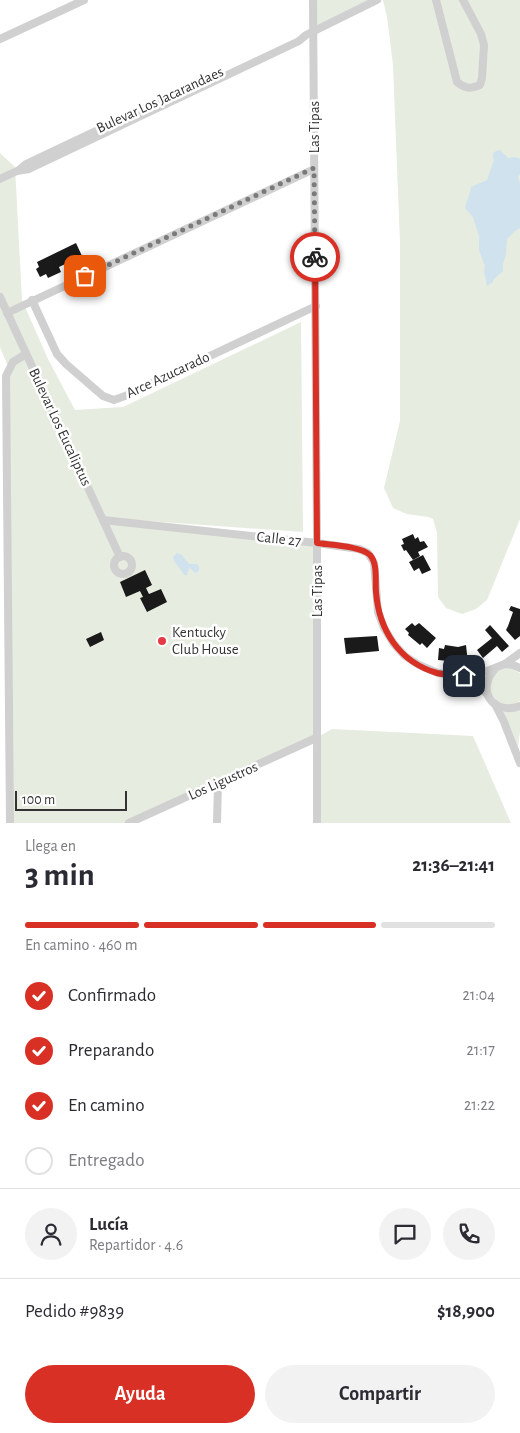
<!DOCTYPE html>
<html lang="es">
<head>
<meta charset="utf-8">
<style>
	:root { --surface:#fff; --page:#f2f2f3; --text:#2b2b33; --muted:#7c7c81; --line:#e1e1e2; --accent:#d93025 }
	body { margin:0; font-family:"Alegreya Sans",sans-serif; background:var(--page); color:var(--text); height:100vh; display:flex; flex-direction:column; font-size:19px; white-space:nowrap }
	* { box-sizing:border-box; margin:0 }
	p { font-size:16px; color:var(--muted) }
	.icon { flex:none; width:28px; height:28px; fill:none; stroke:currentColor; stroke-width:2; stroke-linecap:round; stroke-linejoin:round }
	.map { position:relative; height:823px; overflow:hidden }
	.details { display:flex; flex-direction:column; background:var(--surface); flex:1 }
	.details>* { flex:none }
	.scale { position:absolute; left:15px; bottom:12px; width:112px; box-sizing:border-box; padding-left:5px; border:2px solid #333; border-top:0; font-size:14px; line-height:18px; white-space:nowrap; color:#333; -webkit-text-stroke:4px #fff; paint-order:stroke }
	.pin { position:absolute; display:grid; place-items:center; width:42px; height:42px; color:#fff; margin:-21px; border-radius:10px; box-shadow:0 2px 8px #0006 }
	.courier { position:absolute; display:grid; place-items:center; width:50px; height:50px; margin:-25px; border:4px solid #d93025; border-radius:50%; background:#fff; color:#222; box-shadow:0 1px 6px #0007 }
	.overview em { font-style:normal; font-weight:700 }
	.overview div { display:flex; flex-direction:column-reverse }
	.overview { display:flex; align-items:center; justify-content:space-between; height:85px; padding:0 25px }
	h1 { font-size:32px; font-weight:700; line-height:38px }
	.bar { display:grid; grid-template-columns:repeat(4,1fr); gap:8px 5px; align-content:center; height:60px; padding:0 25px }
	.bar i { height:6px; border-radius:4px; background:var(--line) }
	.bar .on { background:var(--accent) }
	.bar p { grid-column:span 4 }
	.line { display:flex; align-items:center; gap:12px; padding:0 25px; border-top:1px solid var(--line) }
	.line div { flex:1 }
	.round { display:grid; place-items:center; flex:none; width:52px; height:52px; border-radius:26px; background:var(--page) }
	ol { padding:0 25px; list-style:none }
	li { display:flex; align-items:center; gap:15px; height:55px }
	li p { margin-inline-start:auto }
	li .icon { padding:5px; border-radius:50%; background:var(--accent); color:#fff; stroke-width:4 }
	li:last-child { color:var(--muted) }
	li i { width:28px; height:28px; border:2px solid var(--line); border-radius:50% }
	.primary-button { display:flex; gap:10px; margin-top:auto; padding:10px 25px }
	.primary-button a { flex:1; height:58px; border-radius:30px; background:var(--accent); color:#fff; font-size:20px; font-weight:700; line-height:58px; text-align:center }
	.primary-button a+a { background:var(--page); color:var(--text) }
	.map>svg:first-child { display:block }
	.green { fill:#e6ecdf }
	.water { fill:#cfe2ee }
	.building { fill:#1a1a1a }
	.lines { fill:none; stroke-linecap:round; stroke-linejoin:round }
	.minor { stroke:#d0d0d0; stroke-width:8 }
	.done { stroke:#7a7a7a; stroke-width:5; stroke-dasharray:0 9 }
	.route { stroke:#d93025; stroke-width:6 }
	.poi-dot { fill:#e63946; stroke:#fff; stroke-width:2 }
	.labels { text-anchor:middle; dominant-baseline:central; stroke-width:5; stroke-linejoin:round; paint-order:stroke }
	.street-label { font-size:15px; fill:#333; stroke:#fff }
	.poi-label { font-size:15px; fill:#333; stroke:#fff; text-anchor:start }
</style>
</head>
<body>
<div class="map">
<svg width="520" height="823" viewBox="0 0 520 823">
	<rect width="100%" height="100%" fill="#fff"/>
	<!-- green -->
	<g class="green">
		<path d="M313,0H377L313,32Z"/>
		<path d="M383,0H520V519L487,600L476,609L462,614L446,608L438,597L437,533L433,519L428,517L407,514L393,508L384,488L400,421V242L393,65L387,17Z"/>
		<path d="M0,153L15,167L22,300L48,359L75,410L123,407L301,322L303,532L106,518L317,543L316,738L332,729L473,736L511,823H317L316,739L129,823H10L9,369L0,347Z"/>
		<path d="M506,668L512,669L520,673V701C494,718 475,677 506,668Z"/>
		<path d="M520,708V732L518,747L511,729L503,712Z"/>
	</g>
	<!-- water -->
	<g class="water">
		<path d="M500,150L508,158L515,157L520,159V174L518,177L520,184V228L515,231L507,239L506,254L503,264V271L493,280V282L487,286L484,271L485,266L479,250V236L473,217L465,208C467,199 470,195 471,187L487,180L494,160L493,155L494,152Z"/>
		<path d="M177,553L182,555L189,564H197L199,566V571L195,573L190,568L188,571L187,575H184C181,568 174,564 173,557Z"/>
	</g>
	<!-- building -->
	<g class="building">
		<path d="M76,243L82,256L59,267L61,272L48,278L46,274L40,277L36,269L39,267L37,262Z"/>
		<path d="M413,534L415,539L418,537L420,542L424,541L428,547L418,552L420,556L413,560L406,550L404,551L401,545L404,544L402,539Z"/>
		<path d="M423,555L431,570L422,574L419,568L414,571L409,562Z"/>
		<path d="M145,570L152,585L146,588L149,594L161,589L167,602L147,612L140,598L143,597L140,591L126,597L120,582Z"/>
		<path d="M511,606L520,609V636L515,640L506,630L508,626L513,612L509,610Z"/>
		<path d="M412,623L415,626L419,623L436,638L427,648L422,643L420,645L408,635L409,633L405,629Z"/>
		<path d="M490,625L509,646L502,652L497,646L483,658L477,650L492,638L485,630Z"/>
		<path d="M101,632L104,640L90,647L86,639Z"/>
		<path d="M377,636L379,651L346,654L344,638Z"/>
		<path d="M445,645L458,647L466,645L468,663L438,660L439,648L444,649Z"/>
	</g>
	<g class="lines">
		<!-- minor -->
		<g class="minor">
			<path d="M313,0L317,543V823"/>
			<path d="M436,0L457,82C466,89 470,89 480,85L482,78L484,45L481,34L463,0"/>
			<path d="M0,39L84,0"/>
			<path d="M19,170L26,164L220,72"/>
			<path d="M0,179L17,171L29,169L299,41L306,35L377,0"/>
			<path d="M0,297L120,557"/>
			<path d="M32,300L57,354L66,364L103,396L114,400L125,396L316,306"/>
			<path d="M7,313L314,169"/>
			<path d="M103,520L317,543L359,549L368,553L374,563L378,612L384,628L394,644L405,656L419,665L438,673L464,676L487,671L505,664L513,665L520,668"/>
			<circle cx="123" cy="565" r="9"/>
			<path d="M505,664L520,653"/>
			<path d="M496,668C475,689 492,716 520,706"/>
			<path d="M464,676L481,688L488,695"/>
			<path d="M495,704L504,722L520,763"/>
			<path d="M10,823L6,376L13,362L26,354"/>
			<path d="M129,823L316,738"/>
			<path d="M217,823L218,783"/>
		</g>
	</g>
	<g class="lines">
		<!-- done -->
		<path class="done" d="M85,276L314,168L315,257"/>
		<!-- route -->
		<path class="route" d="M315,257L317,543C330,545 361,546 370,555C378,564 375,581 376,592C379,630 399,662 437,673C445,675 455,675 464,676"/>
	</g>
	<!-- markers -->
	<circle class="poi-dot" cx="162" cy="641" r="5"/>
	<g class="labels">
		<!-- street labels -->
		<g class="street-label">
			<text transform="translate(160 100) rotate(-25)">Bulevar Los Jacarandaes</text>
			<text transform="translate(314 127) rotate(-90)">Las Tipas</text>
			<text transform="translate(168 375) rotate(-25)">Arce Azucarado</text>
			<text transform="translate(60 427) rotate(65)">Bulevar Los Eucaliptus</text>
			<text transform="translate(279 539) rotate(6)">Calle 27</text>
			<text transform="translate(317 591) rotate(-90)">Las Tipas</text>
			<text transform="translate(223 781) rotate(-24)">Los Ligustros</text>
		</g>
		<!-- poi labels -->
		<g class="poi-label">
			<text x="172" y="632">Kentucky<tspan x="172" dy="17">Club House</tspan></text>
		</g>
	</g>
</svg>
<div class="scale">100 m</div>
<div class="pin" style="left:85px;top:276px;background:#ea580c"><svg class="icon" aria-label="bag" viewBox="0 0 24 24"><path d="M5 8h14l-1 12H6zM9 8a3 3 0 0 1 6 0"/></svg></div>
<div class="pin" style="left:464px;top:676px;background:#1f2937"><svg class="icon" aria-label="home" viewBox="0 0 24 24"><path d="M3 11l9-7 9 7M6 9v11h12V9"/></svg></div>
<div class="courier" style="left:315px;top:257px"><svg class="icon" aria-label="bike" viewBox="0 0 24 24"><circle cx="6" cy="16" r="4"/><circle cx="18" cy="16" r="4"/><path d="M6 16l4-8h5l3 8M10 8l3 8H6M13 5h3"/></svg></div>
</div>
<section class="details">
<div class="overview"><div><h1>3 min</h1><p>Llega en</p></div><em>21:36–21:41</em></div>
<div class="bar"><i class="on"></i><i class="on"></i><i class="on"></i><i></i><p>En camino · 460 m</p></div>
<ol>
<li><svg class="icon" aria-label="check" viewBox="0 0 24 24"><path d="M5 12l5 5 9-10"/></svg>Confirmado<p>21:04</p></li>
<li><svg class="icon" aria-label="check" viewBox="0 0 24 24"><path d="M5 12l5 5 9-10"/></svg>Preparando<p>21:17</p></li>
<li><svg class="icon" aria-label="check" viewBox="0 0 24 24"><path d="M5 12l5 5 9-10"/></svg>En camino<p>21:22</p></li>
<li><i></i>Entregado</li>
</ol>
<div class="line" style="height:90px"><a class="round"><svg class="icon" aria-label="person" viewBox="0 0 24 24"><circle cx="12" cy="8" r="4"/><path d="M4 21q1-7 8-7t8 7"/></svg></a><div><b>Lucía</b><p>Repartidor · 4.6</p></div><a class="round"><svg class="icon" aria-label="chat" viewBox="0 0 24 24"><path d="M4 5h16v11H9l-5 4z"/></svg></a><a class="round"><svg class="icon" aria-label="phone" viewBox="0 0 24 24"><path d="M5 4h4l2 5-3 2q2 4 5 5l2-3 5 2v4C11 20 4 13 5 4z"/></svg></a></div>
<div class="line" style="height:65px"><div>Pedido #9839</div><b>$18,900</b></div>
<div class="primary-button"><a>Ayuda</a><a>Compartir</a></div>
</section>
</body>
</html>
